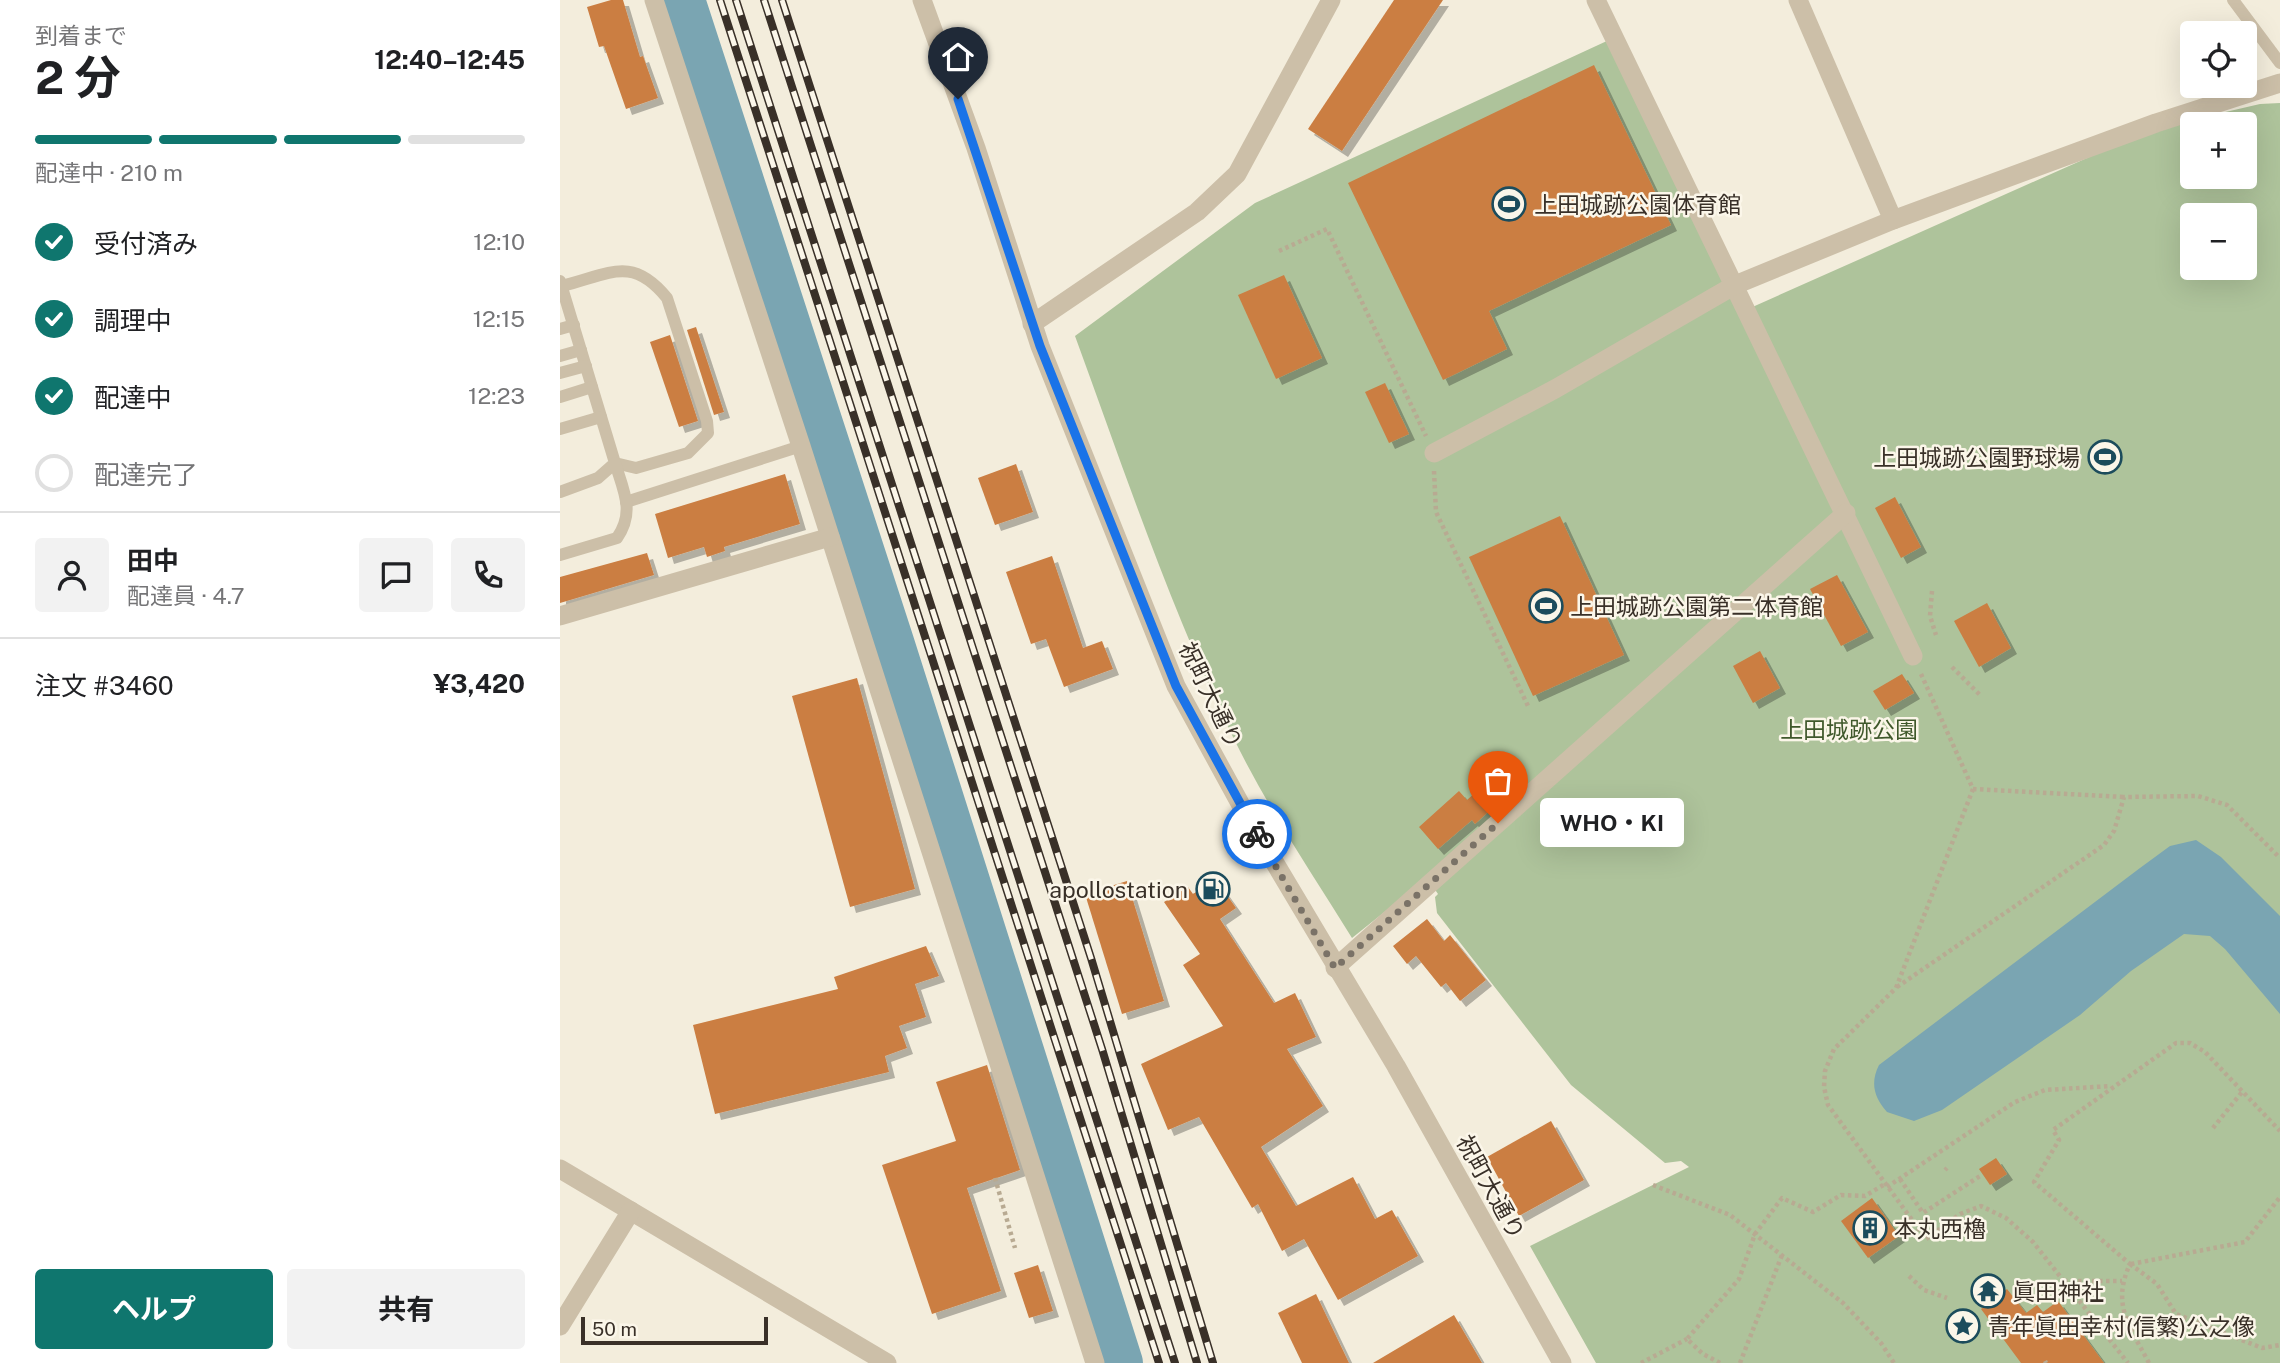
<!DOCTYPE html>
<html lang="ja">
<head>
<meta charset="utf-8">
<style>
	:root { --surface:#fff; --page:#f2f2f2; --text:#202124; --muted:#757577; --line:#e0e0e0; --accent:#0f766e }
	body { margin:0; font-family:"Public Sans","Noto Sans JP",sans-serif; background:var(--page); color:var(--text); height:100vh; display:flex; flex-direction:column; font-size:26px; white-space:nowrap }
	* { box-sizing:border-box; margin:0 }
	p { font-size:23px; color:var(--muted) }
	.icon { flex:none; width:38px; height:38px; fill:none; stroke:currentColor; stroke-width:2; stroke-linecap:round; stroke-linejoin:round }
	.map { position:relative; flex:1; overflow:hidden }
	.drawer { display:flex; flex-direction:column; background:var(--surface); width:560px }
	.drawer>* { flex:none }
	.fabs { position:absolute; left:1620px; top:21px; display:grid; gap:14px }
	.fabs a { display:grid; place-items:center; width:77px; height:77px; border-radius:7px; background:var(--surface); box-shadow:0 7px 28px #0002; font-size:35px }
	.scale { position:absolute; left:21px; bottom:18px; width:187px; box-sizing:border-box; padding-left:7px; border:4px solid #393028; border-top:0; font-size:19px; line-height:24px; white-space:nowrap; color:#393028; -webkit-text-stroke:5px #fbf6e9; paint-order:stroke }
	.pin { position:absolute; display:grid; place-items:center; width:60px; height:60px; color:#fff; margin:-72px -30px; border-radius:50% 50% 50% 0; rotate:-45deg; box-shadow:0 0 7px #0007 }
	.pin .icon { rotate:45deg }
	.courier { position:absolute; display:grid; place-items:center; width:70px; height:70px; margin:-35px; border:5px solid #1a73e8; border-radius:50%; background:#fff; color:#222; box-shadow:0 2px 9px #0007 }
	.bubble { position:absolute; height:49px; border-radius:7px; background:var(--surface); box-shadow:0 7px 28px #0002; font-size:23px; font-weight:700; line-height:49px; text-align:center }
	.overview em { font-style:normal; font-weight:700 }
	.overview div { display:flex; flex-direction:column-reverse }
	.overview { display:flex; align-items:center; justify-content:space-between; height:119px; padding:0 35px }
	h1 { font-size:46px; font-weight:700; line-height:52px }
	.bar { display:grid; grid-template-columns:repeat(4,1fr); gap:10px 7px; align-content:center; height:84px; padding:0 35px }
	.bar i { height:9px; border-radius:5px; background:var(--line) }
	.bar .on { background:var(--accent) }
	.bar p { grid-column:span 4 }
	.line { display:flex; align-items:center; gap:18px; padding:0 35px; border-top:2px solid var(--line) }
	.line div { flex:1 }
	.round { display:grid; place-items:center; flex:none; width:74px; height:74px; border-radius:7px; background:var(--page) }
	ol { padding:0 35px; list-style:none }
	li { display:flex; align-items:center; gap:21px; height:77px }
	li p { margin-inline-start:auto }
	li .icon { padding:7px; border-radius:50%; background:var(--accent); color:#fff; stroke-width:4 }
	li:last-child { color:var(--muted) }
	li i { width:38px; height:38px; border:4px solid var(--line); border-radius:50% }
	.action { display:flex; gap:14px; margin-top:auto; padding:14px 35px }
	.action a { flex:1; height:80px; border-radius:7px; background:var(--accent); color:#fff; font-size:28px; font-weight:700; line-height:80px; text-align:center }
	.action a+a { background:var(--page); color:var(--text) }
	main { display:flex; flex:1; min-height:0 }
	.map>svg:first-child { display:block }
	.green { fill:#aec39b; fill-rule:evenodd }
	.water { fill:#7aa5b2 }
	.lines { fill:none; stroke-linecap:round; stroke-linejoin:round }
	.river { stroke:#7aa5b2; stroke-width:46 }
	.building { fill:#cb7e42; filter:url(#shadow) }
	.path { stroke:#b8aa92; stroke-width:4.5; stroke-dasharray:3.5 3.5; stroke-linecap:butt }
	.service { stroke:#ccbfa8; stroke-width:12 }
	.minor { stroke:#ccbfa8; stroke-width:19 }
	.tertiary { stroke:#ccbfa8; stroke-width:19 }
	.rail-casing { stroke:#393028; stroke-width:8 }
	.rail { stroke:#fbf6e9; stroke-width:5; stroke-dasharray:16; stroke-linecap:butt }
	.done { stroke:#7a7267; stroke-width:7; stroke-dasharray:0 12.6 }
	.route { stroke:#1a73e8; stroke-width:9 }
	.labels { text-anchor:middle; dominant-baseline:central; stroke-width:5; stroke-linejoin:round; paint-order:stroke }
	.poi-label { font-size:23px; fill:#393028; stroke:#fbf6e9; text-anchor:start }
	.street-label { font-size:23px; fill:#393028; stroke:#fbf6e9 }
	.park-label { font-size:23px; fill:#3f582b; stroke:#fbf6e9 }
</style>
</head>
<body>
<main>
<section class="drawer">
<div class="overview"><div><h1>2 分</h1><p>到着まで</p></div><em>12:40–12:45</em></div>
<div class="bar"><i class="on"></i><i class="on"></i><i class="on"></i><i></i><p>配達中 · 210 m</p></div>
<ol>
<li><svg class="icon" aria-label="check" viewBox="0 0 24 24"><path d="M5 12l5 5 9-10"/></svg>受付済み<p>12:10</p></li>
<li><svg class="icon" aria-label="check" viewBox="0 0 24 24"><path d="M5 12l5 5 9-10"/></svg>調理中<p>12:15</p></li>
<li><svg class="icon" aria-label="check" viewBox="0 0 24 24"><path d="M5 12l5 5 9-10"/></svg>配達中<p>12:23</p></li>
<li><i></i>配達完了</li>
</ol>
<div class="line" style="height:126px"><a class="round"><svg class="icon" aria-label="person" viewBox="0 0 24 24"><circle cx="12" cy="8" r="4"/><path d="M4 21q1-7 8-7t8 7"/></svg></a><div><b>田中</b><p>配達員 · 4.7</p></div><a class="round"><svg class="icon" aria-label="chat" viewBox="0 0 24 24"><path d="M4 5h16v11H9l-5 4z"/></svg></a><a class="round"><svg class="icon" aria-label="phone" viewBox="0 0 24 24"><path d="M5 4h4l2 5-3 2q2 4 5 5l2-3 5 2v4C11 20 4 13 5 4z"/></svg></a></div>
<div class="line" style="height:91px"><div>注文 #3460</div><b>¥3,420</b></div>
<div class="action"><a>ヘルプ</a><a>共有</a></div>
</section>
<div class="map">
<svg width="1720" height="1363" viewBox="0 0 1720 1363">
	<defs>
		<filter id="shadow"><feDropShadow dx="6" dy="6" stdDeviation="0" flood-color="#0004"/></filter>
	</defs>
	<rect width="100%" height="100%" fill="#f3eddc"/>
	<!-- green -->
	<path class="green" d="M1049,40L1179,313L1592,129L1700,104L1720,103V1363H1036L970,1246L1129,1167L1121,1161L1105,1163L1011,1085L877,913L875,897L878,894L867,878L792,938C751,872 707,807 673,737C610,608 564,470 515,336L695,203ZM1633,124H1685V177H1633ZM1633,215H1685V268H1633Z"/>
	<!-- water -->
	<path class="water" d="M1636,840L1661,857L1720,916V1014L1665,949L1650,936L1624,934L1571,971L1520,1015L1382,1110L1354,1121L1327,1112C1314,1097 1310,1083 1319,1065L1580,868L1610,846Z"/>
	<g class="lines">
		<!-- river -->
		<path class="river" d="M122,0L331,642L560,1363"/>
	</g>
	<!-- building -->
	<g class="building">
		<path d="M51,0H63L80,57L83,56L98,98L66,109L44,46L39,47L27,7Z"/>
		<path d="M834,0H883L782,151L748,129Z"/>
		<path d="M1034,65L1111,225L929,311L947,349L883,380L788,183Z"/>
		<path d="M724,275L762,358L716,379L678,295Z"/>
		<path d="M136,327L164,412L154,415L127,330Z"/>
		<path d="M110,335L138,421L119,427L90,342Z"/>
		<path d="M825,383L849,434L829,443L805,392Z"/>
		<path d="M456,464L473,512L435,525L418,478Z"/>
		<path d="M225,474L240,524L164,547L165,551L147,557L144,547L108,558L95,514Z"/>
		<path d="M1335,497L1361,547L1341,558L1315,508Z"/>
		<path d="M1000,516L1064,655L973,696L909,557Z"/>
		<path d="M87,553L94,575L0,603V577Z"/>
		<path d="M492,556L523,648L542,641L553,669L504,687L486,639L471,644L446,572Z"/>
		<path d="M1277,575L1308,632L1281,646L1250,589Z"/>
		<path d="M1427,603L1451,648L1419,667L1394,621Z"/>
		<path d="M1200,651L1220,688L1193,703L1173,666Z"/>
		<path d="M1342,674L1354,693L1325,710L1313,691Z"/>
		<path d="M297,678L355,889L290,907L232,696Z"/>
		<path d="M934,776L949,793L915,824L912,820L878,849L859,827L899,791L907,800Z"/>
		<path d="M656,880L676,908L660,919L714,1003L735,993L756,1037L727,1049L763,1106L701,1147L736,1206L793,1177L815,1219L832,1210L858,1256L778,1300L744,1239L722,1251L698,1204L692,1208L639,1117L608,1130L581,1064L663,1026L623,965L640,954L604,902L628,887L633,894Z"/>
		<path d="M567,881L604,1001L562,1014L525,894Z"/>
		<path d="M867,919L884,941L890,935L926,980L900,1001L886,983L881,987L856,956L847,964L833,946Z"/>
		<path d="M366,946L379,976L355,984L366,1017L339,1026L347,1048L325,1056L329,1072L155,1114L133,1025L278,989L274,977Z"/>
		<path d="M427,1065L460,1170L407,1188L441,1291L372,1314L322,1165L396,1141L376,1082Z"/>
		<path d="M991,1121L1024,1180L959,1216L927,1157Z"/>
		<path d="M1436,1158L1447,1174L1430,1185L1419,1169Z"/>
		<path d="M1312,1198L1339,1236L1308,1258L1281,1221Z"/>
		<path d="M478,1265L493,1311L469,1318L454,1273Z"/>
		<path d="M1447,1289L1466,1313L1477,1305L1483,1312L1498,1301L1544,1363H1461L1421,1309Z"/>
		<path d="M756,1294L789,1363H742L718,1313Z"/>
		<path d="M894,1315L922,1363H813Z"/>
	</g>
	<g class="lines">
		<!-- path -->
		<g class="path">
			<path d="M719,251L767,229L866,436"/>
			<path d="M874,471L876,512L968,706"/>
			<path d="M1372,591L1370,616L1376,635"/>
			<path d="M1392,667L1420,695"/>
			<path d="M1361,674L1413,789L1336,988L1274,1049L1265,1071L1264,1087L1268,1105L1366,1239L1400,1214L1421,1206L1446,1218L1473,1242L1568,1363"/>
			<path d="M1413,789L1564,797"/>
			<path d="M1337,987L1544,845L1554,831L1564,797L1638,796L1667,805L1720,858"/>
			<path d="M1653,1128L1682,1092"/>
			<path d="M1385,1170L1387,1168"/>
			<path d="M435,1178L455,1248"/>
			<path d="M1340,1179L1363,1213L1420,1176"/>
			<path d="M1093,1185L1170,1215L1283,1303L1321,1343L1334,1363"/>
			<path d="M1327,1187L1455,1102L1485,1090L1551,1086"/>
			<path d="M1570,1264L1597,1284L1616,1314L1702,1348L1720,1345"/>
			<path d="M1571,1264L1685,1242L1720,1197"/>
			<path d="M1349,1276L1364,1290L1387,1298"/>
			<path d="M1504,1281H1562"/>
			<path d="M1485,1361L1486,1363"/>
			<path d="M1081,1363L1127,1339"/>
			<path d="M1160,1363L1143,1354L1127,1339L1179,1279L1195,1234L1222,1198L1253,1212L1281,1195L1305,1196L1325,1184"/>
			<path d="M1180,1363L1222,1255"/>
			<path d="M1589,1363C1570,1327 1551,1305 1570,1264L1474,1182L1499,1140L1493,1130L1616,1043H1630L1645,1052L1720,1131"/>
		</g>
		<!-- service -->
		<g class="service">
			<path d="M1673,0L1720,63"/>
			<path d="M0,281L55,463L38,478L0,492"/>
			<path d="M2,286C50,274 72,255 107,298L147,421L148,433L128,453L76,468L55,463"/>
			<path d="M0,329L14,325"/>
			<path d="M0,356L21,350"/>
			<path d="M0,373L26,366"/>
			<path d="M0,397L32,387"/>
			<path d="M0,429L41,417"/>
			<path d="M66,502L241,446"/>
			<path d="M0,555L57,538C75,512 64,492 55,463"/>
		</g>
		<!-- minor -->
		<g class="minor">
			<path d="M94,0L241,446L535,1363"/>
			<path d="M1036,0L1353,656"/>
			<path d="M1238,0L1333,220"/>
			<path d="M472,324L637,212L677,174L771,0"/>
			<path d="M874,453L995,389L1175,285L1333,220L1596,123L1720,83"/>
			<path d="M0,616L270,537"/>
			<path d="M775,968L1286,513"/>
			<path d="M0,1169L327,1363"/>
			<path d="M0,1326L71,1211"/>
		</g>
		<!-- tertiary -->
		<path class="tertiary" d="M362,0L416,148L480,346L616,686L688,818L836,1066L1002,1363"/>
		<defs>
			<g id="rail">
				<path d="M160,0L599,1363"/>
				<path d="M176,0L615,1363"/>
				<path d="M204,0L542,1049L637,1363"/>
				<path d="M222,0L531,958L653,1363"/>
			</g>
		</defs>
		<!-- rail casing -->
		<use href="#rail" class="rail-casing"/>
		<!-- rail -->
		<use href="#rail" class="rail"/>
	</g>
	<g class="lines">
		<!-- done -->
		<path class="done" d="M697,834L775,968L938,823"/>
		<!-- route -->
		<path class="route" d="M398,99L480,346L616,686L697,834"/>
	</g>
	<!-- icons -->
	<defs>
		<symbol id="stadium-ring" viewBox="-11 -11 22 22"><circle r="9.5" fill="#fbf6e9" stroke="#1c4c5c" stroke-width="1.5"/><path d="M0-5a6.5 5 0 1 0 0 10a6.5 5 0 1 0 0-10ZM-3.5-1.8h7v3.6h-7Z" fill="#1c4c5c"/></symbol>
		<symbol id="fuel-ring" viewBox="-11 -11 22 22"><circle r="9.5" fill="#fbf6e9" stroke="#1c4c5c" stroke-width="1.5"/><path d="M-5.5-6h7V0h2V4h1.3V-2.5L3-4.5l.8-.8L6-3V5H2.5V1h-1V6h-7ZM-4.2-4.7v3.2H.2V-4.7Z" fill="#1c4c5c"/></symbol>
		<symbol id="building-ring" viewBox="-11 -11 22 22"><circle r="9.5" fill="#fbf6e9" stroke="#1c4c5c" stroke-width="1.5"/><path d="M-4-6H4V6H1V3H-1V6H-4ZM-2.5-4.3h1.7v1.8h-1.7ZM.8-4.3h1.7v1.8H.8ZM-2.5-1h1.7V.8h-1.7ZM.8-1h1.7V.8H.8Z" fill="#1c4c5c"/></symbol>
		<symbol id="temple-ring" viewBox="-11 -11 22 22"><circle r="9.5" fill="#fbf6e9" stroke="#1c4c5c" stroke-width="1.5"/><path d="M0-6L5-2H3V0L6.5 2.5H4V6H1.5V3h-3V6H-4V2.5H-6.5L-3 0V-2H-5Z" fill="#1c4c5c"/></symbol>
		<symbol id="sight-ring" viewBox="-11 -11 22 22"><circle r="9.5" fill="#fbf6e9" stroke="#1c4c5c" stroke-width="1.5"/><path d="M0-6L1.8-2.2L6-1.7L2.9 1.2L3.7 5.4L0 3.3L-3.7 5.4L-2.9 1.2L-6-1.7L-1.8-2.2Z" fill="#1c4c5c"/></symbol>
	</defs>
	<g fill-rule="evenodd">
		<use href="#stadium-ring" x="930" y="185" width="38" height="38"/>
		<use href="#stadium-ring" x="1526" y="438" width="38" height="38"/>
		<use href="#stadium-ring" x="967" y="587" width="38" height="38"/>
		<use href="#fuel-ring" x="634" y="870" width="38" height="38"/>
		<use href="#building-ring" x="1291" y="1209" width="38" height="38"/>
		<use href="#temple-ring" x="1409" y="1272" width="38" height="38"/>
		<use href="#sight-ring" x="1384" y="1307" width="38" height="38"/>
	</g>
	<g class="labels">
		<!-- poi labels -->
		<g class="poi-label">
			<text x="974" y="204">上田城跡公園体育館</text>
			<text x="1520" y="457" text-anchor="end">上田城跡公園野球場</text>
			<text x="1010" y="606">上田城跡公園第二体育館</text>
			<text x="628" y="889" text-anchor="end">apollostation</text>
			<text x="1334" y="1228">本丸西櫓</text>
			<text x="1452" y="1291">眞田神社</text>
			<text x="1428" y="1326">青年眞田幸村(信繁)公之像</text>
		</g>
		<!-- street labels -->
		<g class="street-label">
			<text transform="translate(651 695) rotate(64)">祝町大通り</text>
			<text transform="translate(931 1187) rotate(61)">祝町大通り</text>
		</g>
		<!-- park labels -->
		<g class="park-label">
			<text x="1289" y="729">上田城跡公園</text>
		</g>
	</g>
</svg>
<div class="fabs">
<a><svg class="icon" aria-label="locate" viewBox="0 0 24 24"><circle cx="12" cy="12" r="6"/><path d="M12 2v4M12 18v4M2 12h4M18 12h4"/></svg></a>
<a>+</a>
<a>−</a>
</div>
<div class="scale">50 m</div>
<div class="pin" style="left:938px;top:823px;background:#ea580c"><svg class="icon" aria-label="bag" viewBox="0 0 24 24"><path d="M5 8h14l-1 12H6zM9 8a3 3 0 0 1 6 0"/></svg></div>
<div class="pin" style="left:398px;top:99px;background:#1f2937"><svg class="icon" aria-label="home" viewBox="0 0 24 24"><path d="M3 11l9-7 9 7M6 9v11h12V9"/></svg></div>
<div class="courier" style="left:697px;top:834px"><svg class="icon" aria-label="bike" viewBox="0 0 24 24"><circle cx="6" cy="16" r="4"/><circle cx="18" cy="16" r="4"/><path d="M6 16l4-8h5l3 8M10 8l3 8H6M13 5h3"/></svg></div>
<div class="bubble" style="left:980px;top:798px;width:144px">WHO・KI</div>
</div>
</main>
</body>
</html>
